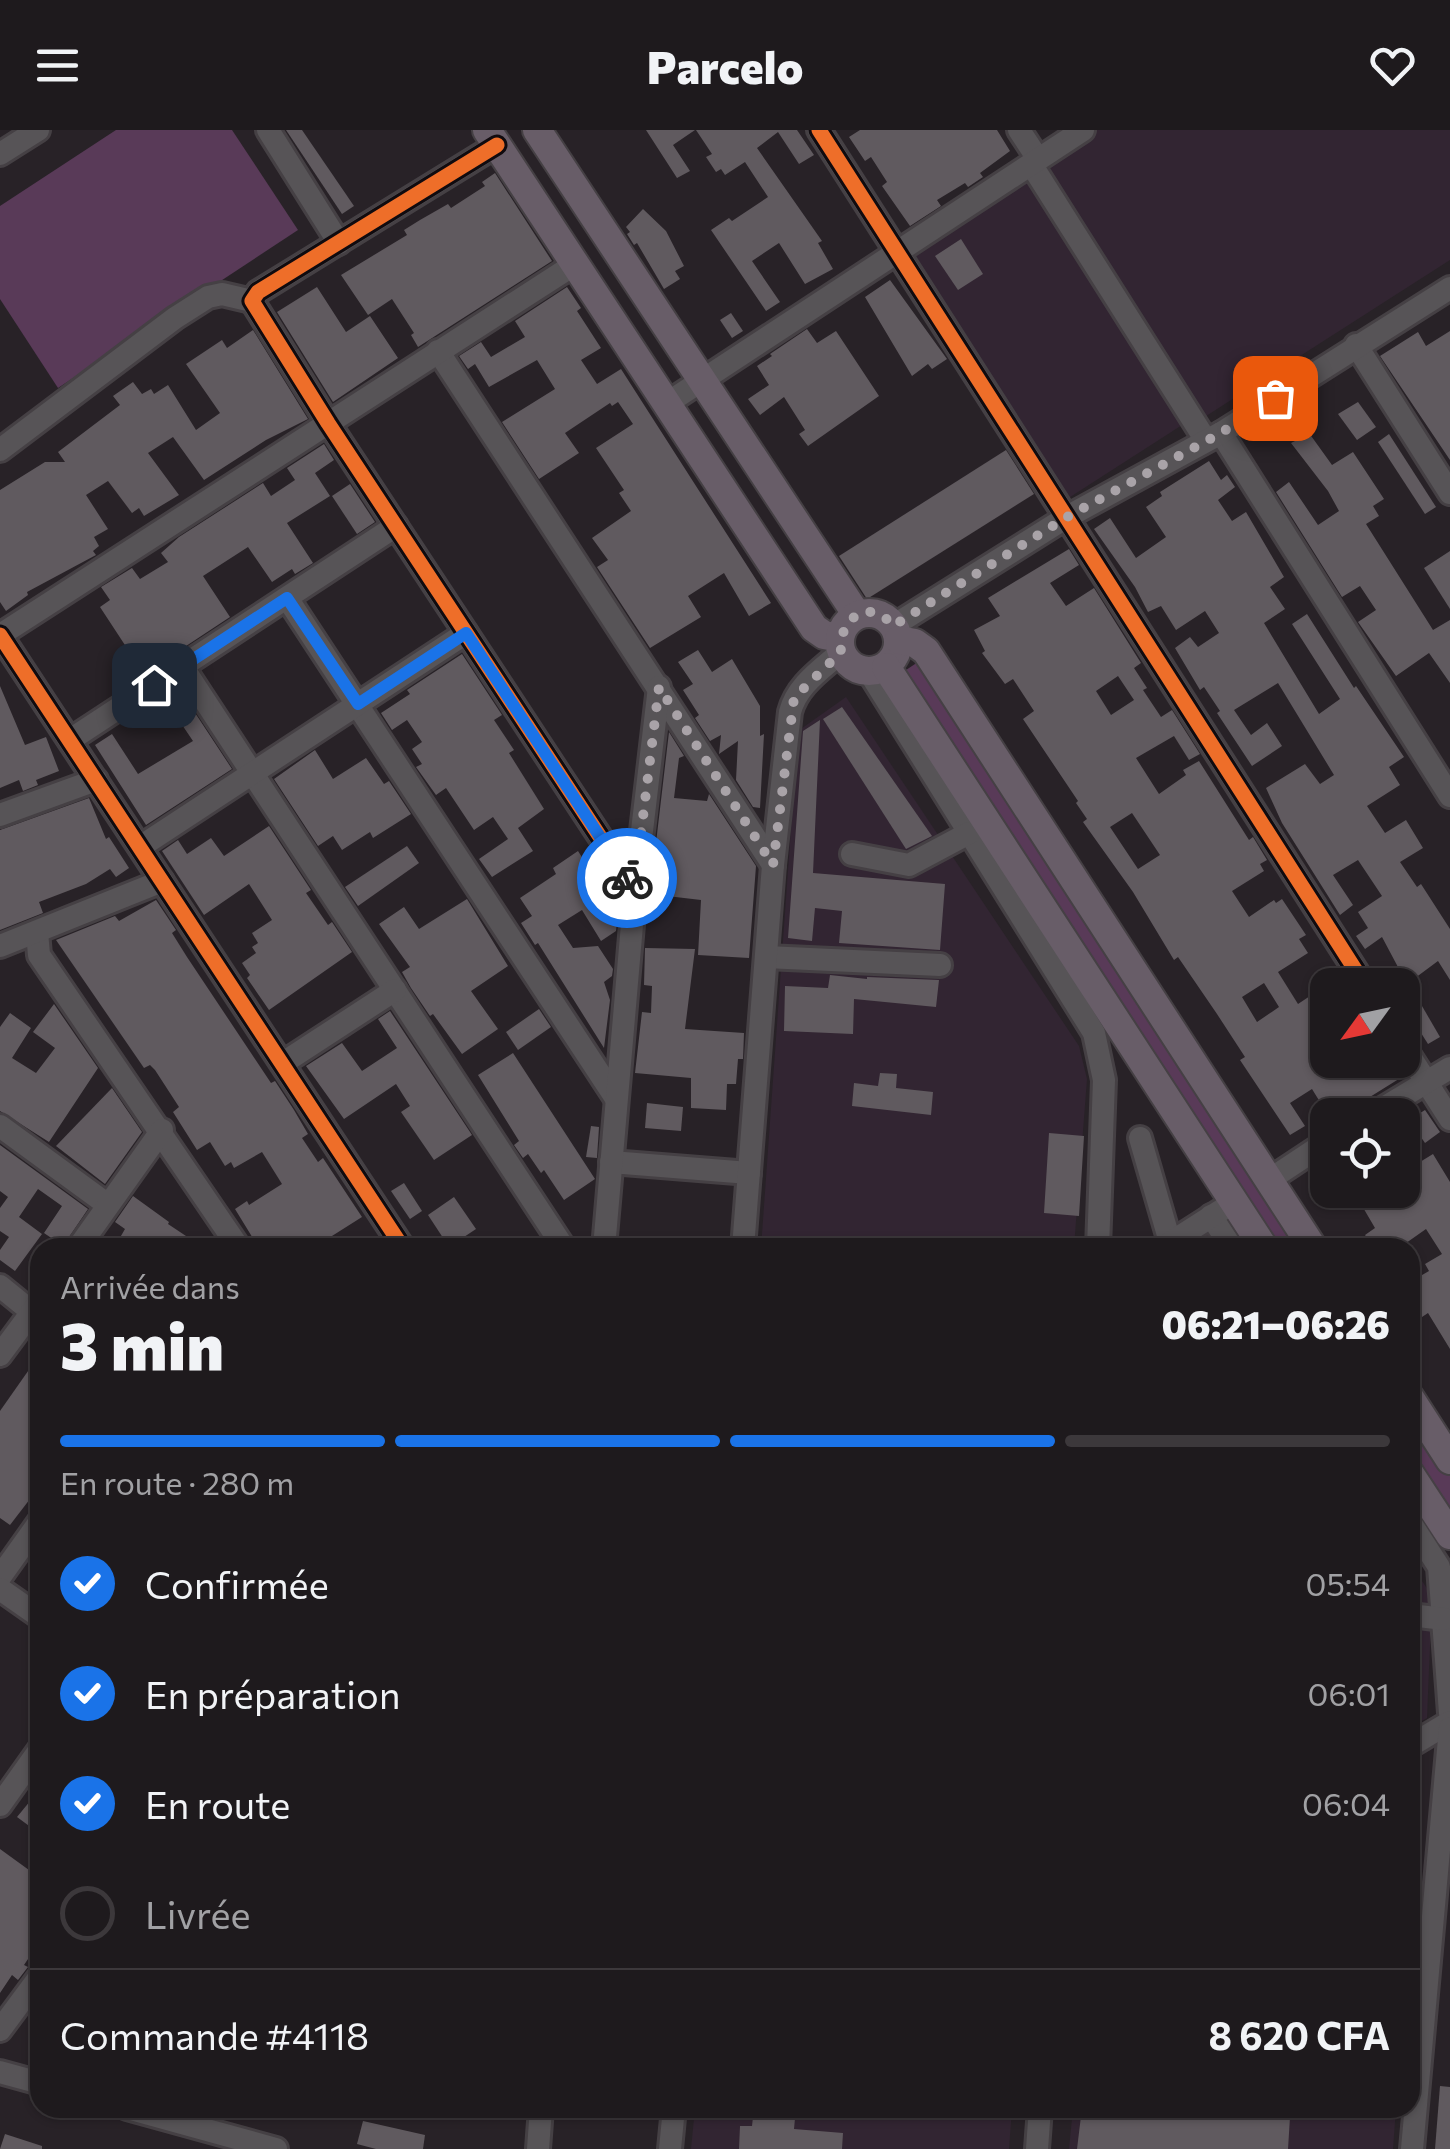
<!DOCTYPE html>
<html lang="fr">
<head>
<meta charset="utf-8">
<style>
	:root { --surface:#1e1a1d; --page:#262326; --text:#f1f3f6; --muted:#a1a1a4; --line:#3c383b; --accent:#1a73e8 }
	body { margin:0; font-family:Commissioner,sans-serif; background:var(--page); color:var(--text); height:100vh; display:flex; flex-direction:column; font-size:38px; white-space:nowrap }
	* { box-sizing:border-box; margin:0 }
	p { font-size:32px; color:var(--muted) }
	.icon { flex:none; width:55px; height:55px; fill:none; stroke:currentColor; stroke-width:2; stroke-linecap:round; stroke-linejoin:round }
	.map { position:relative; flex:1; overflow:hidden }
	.details { position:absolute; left:30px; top:1108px; width:1390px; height:880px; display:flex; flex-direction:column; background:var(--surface); border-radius:30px; box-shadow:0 2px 8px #0004,0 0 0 2px var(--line) }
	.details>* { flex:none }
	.needle { width:65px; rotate:237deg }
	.tools { position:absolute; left:1310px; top:838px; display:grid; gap:20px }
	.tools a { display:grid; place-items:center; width:110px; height:110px; border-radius:20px; background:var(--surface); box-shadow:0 2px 8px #0004,0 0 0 2px var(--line); font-size:50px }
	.pin { position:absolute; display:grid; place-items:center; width:85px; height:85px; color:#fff; margin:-42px; border-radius:20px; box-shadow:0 5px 15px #0006 }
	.courier { position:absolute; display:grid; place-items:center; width:100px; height:100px; margin:-50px; border:8px solid #1a73e8; border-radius:50%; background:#fff; color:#222; box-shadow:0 2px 12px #0007 }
	.overview em { font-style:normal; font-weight:800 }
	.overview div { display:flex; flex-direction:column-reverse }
	.overview { display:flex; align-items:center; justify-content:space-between; height:170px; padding:0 30px }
	h1 { font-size:65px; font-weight:800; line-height:75px }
	.bar { display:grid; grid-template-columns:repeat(4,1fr); gap:15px 10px; align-content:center; height:120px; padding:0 30px }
	.bar i { height:12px; border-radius:8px; background:var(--line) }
	.bar .selected { background:var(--accent) }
	.bar p { grid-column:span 4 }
	.line { display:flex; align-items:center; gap:25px; padding:0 30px; border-top:2px solid var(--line) }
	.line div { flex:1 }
	ol { padding:0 30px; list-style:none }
	li { display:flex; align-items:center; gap:30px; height:110px }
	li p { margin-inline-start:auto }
	li .icon { padding:10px; border-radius:50%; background:var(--accent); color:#fff; stroke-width:4 }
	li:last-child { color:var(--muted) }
	li i { width:55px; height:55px; border:5px solid var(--line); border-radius:50% }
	header { display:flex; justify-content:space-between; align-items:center; height:130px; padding:0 30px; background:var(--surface); font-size:45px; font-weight:800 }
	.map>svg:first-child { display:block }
	.built { fill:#322532 }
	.green { fill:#593a58 }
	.building { fill:#605a5f; fill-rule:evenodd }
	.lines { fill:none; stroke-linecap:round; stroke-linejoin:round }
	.minor-casing { stroke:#454044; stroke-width:28 }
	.major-casing { stroke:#454044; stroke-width:32 }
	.minor { stroke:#575457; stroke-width:22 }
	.major { stroke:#685d68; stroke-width:28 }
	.cycleway-casing { stroke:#100b0f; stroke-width:21 }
	.cycleway { stroke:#ee6e29; stroke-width:15 }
	.done { stroke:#a9a3a8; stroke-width:10; stroke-dasharray:0 18 }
	.route { stroke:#1a73e8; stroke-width:12 }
</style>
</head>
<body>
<header><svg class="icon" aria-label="menu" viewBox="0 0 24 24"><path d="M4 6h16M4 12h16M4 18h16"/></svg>Parcelo<svg class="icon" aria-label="heart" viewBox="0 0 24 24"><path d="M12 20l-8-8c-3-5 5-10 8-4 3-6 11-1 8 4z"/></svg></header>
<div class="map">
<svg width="1450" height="2019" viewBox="0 0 1450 2019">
	<rect width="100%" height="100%" fill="#282227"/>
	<!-- built -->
	<g class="built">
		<path d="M1091,0H1450V130L1203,288L1041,32Z"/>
		<path d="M1035,44L1193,288L1067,369L910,125Z"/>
		<path d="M846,567L1079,916L1087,949L1074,1117L761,1118L798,601Z"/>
		<path d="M1410,1433L1432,1466L1427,1588L1410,1598Z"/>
		<path d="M1410,1662L1418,1669L1410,1783Z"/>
		<path d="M695,1978H1012L1009,2019H691Z"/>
		<path d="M1073,1978H1396L1393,2019H1069Z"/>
	</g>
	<!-- green -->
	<g class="green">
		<path d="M116,0H232L298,100L58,258L0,169V76Z"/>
		<path d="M924,528L1305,1117H1272L900,544Z"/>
		<path d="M1410,1281L1450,1343V1393L1410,1331Z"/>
	</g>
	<!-- building -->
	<g class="building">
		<path d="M286,0H302L354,76L342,84Z"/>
		<path d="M646,0H695L673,15L690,41L677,48Z"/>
		<path d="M696,0H797L814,25L799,34L778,2L757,18L822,111L818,113L833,139L805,154L779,113L752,131L780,172L766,181L711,100L729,88L732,91L768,67L745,32L725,45L721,39L716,42L706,27L712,24Z"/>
		<path d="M860,0H997L1010,21L980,43L983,47L968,57L965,53L937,70L941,76L910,96L882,56L887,52L871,27L865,31L849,7Z"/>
		<path d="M495,43L552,131L418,217L411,205L414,203L392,169L368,185L341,145L407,105L404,100L420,90L448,74L451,78L485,56L482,52Z"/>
		<path d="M643,79L666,101L684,136L675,141L680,149L664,159L637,113L634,115L627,104L630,102L626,97Z"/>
		<path d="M961,109L983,144L958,160L935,126Z"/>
		<path d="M890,150L947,229L932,239L928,234L912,246L865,167Z"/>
		<path d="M317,157L346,202L370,186L398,228L333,272L277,182Z"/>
		<path d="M567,157L581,178L577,181L601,218L581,230L597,254L621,239L771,473L749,486L724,443L688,466L701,487L650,518L597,437L608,430L592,408L631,381L619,363L624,360L596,318L633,294L618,272L612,276L610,273L565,303L579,323L539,349L502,292L555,259L537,230L489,257L475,234L468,239L459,226L481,212L491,227L525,207L515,191Z"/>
		<path d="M731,183L743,201L732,208L720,190Z"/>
		<path d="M807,199L817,213L836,201L879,266L808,316L799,304L805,300L784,267L760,285L748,269L769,255L757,236L772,226L770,224Z"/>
		<path d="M253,200L308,289L266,310L204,350L173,307L148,323L179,365L144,386L139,378L132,383L108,351L86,365L108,399L94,407L99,416L93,421L96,425L27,462L28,465L6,481L0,472V360L45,332H65L58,322L120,275L113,266L133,252L142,264L151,259L154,264L168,255L196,300L220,283L186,234L222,210L227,218Z"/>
		<path d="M1450,201V330L1380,226L1418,202L1426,216Z"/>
		<path d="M1358,272L1376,297L1357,310L1338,284Z"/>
		<path d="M1304,296L1332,335L1353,322L1384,369L1373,376L1379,386L1366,394L1433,500L1450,490V553L1429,523L1396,546L1358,492L1376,480L1360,456L1342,467L1276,362L1289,352L1318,395L1339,381L1328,361L1291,313L1297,310L1293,304Z"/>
		<path d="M1389,304L1436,377L1425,384L1378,312Z"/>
		<path d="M324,314L334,330L315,343L330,366L287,393L313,433L295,444L292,439L272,452L248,417L203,446L230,487L177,522L173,517L140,538L100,477L110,470L101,457L132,438L140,449L168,432L161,423L179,407L263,353L271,366L295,350L287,338Z"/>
		<path d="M1006,320L1034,364L867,469L839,426Z"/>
		<path d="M1209,331L1221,350L1227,345L1235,357L1218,370L1232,391L1246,382L1284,447L1270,457L1285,479L1264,493L1319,584L1340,569L1292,494L1307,484L1354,558L1356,556L1404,627L1389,637L1400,655L1367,676L1385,703L1406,690L1423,718L1400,732L1417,757L1421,754L1450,799V850L1438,831L1407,854L1382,807L1365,819L1356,806L1368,798L1358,782L1382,766L1358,730L1333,745L1353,775L1340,785L1282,693L1266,658L1305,634L1320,654L1334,645L1278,553L1234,580L1251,605L1267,593L1282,616L1252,636L1217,583L1220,581L1204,557L1200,560L1175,518L1190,507L1198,517L1219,503L1205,481L1176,500L1161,476L1148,482L1135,457L1094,399L1110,388L1136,428L1166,407L1146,377L1162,366L1160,362Z"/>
		<path d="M350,354L375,392L357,404L332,366Z"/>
		<path d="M1069,419L1079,435L1050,453L1066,476L1094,458L1141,533L1134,538L1147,558L1143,560L1161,587L1172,580L1200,624L1189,630L1174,606L1136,628L1159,664L1186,645L1183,640L1199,631L1249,710L1253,707L1267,730L1260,734L1264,741L1232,761L1249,787L1274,770L1276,773L1282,769L1306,805L1299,809L1308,823L1278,842L1298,874L1328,854V893L1322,897L1328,911L1317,919L1328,935L1336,930H1391L1402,947L1341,985H1328L1312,959L1290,973L1305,996L1290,1005L1240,930L1245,927L1217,884L1178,827L1174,830L1133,762L1083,692L1087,689L1076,673L1078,671L1023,589L1034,581L1013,549L1005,554L982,523L985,521L974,500L1000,486L988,468ZM1118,546L1134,570L1111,585L1096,561ZM1132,683L1160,725L1138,739L1110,697ZM1264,853L1279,877L1257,892L1242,867Z"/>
		<path d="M1450,421V479L1424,438Z"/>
		<path d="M698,520L712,542L732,529L760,576V606L764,604L760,678L753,677L736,650L738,611L719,624L721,605L710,611L695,588L699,585L683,560L693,554L678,532Z"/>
		<path d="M462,524L502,585L494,590L514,620L509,623L544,679L518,698L533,721L492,747L479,729L508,709L493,687L474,700L446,658L436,665L416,637L422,634L412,619L422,612L407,590L392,600L381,583L410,564L407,560Z"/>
		<path d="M0,556L25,615L46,607L59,641L36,650L38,655L23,661L19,650L0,658Z"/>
		<path d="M178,557L232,639L146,695L95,615L112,604L138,644L193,611L170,577L164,581L157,571Z"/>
		<path d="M842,577L932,706L906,719L823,589Z"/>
		<path d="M820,590L813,743L945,754L940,820L839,813L842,781L815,778L812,811L788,808L803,601Z"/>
		<path d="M669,602L684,626L679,628L674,668L707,671L709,664L756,736L749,828L698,825L701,770L650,764Z"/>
		<path d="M315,620L333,649L366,628L384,654L389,651L411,684L373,708L370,702L342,720L333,706L318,716L274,649Z"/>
		<path d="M89,668L106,709L109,707L129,738L116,747L110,739L86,754L39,772L43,783L0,800V700Z"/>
		<path d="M269,696L311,760L306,763L328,795L332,792L352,822L269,880L247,848L250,845L242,833L256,823L252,817L258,813L252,803L272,790L249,754L204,785L162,721L178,710L187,724L211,708L224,726Z"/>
		<path d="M407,716L419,733L358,776L345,757Z"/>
		<path d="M578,721L618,784L616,801L601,811L582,780L558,795L573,818L598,816L613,839L612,846L604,852L610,870L604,918L538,813L535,815L521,793L532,786L520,768L556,744L553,738Z"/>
		<path d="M467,769L508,836L471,861L498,899L462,924L433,884L430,886L411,858L402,842L410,837L379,794L404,777L419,799Z"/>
		<path d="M156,770L176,800L172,803L187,827L271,953L275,951L294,980L308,1004L302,1008L318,1032L323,1028L362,1087L313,1118H259L235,1079L247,1071L249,1075L282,1054L262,1022L234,1038L231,1032L225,1036L210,1012L197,1020L173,982L179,977L155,940L150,935L144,938L56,810L115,786L119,791Z"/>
		<path d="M645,818L695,819L685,899L744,903L743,929H738L736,954H727L726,980L691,978V948L635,943L642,882L651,883L652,856L644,855Z"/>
		<path d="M830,845L867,849V847L939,850L936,877L854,869L853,904L784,901L785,856L828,858Z"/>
		<path d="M54,874L98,938L49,1012L0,981V897L10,883L31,898L12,928L36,943L55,918L33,902Z"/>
		<path d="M1422,876L1440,907L1428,914L1409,884Z"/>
		<path d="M539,879L551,897L518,920L506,902Z"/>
		<path d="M390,881L472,1005L434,1030L401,982L410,976L396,954L344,989L306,936L342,913L362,941L397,918L378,889Z"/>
		<path d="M513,923L595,1049L564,1070L544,1040L541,1043L528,1024L523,1028L514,1015L519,1011L478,945Z"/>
		<path d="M880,943L897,944L896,958L933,962L931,985L852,976L854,953L878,956Z"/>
		<path d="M112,958L142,1002L105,1054L56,1016Z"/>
		<path d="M647,973L683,977L681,1001L645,998Z"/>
		<path d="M1425,980L1440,1002L1425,1013L1409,990Z"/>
		<path d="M591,996L599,997L597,1028L586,1027Z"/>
		<path d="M1049,1003L1084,1006L1079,1086L1044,1083Z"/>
		<path d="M0,1015L88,1079L63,1116L44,1103L62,1076L38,1059L19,1087L42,1104L15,1141L0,1130V1120L9,1107L0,1101V1078L8,1067L0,1061Z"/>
		<path d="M1433,1024L1450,1052V1219L1428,1183L1410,1195V1152L1429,1141L1425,1134L1442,1124L1426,1099L1399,1118H1374L1365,1105L1375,1098L1358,1069L1370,1060H1402V1043Z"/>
		<path d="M404,1053L422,1081L410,1089L391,1061Z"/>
		<path d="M1327,1060H1344L1350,1069L1338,1077Z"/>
		<path d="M133,1066L169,1092L168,1094L204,1118H114L125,1099L115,1092Z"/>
		<path d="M454,1067L476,1099L449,1117L428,1085Z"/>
		<path d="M40,1224V1356L10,1395L0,1388V1281Z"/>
		<path d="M40,1659V1704L17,1687Z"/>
		<path d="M0,1719L40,1748V1811L24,1835L28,1837L18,1850L12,1845L0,1863Z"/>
		<path d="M1440,1956L1450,1957V2019H1435Z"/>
		<path d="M754,1978H796L794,1999L843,2003L842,2019H739L740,1996H752Z"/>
		<path d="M1082,1978H1150L1199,1984V1978H1202L1290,1987L1288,2019H1077Z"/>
		<path d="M363,1991L425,2005L423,2019H376L357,2014Z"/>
		<path d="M5,2004L42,2016V2019H0Z"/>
	</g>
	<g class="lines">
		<defs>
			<g id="minor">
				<path d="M268,0L339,113"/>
				<path d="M819,0L1365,855"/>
				<path d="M1019,0L1038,29"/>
				<path d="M497,15L258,162L252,171L328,293L635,760"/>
				<path d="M0,24L38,0"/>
				<path d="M1031,34L1205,309"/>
				<path d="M1356,215L1450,363"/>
				<path d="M438,221L773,735"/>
				<path d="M666,274L1083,0"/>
				<path d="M1221,303L1450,666"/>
				<path d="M0,320L175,188L208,167L222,164L252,171"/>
				<path d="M287,468L615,967"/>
				<path d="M893,496L1067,387L1221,303L1450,158"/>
				<path d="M0,505L403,1118"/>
				<path d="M0,505L575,134"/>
				<path d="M182,536L564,1118"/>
				<path d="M869,542L1094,903L1104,950L1098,1118"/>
				<path d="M70,610L396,396"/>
				<path d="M0,685L96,650"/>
				<path d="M140,717L466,503"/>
				<path d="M852,724L909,735L969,703"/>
				<path d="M37,802L39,825L239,1118"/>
				<path d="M0,816L162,751"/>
				<path d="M766,827L940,835"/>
				<path d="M1402,914L1450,989"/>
				<path d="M283,933L395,860"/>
				<path d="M1372,985L1450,938"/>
				<path d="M0,996L108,1075"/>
				<path d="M1140,1008L1170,1112"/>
				<path d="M611,1032L749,1043"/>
				<path d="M1269,1050L1328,1011"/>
				<path d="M1211,1086L1232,1118"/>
				<path d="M78,1118L162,1000"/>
				<path d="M604,1118L635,760L659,557"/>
				<path d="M743,1118L773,735L790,582C797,555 821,540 841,522"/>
				<path d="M1162,1118L1234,1072"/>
				<path d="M0,1156L32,1182"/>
				<path d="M0,1225L40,1171"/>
				<path d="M1410,1392L1439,1437L1450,1583"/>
				<path d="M0,1447L40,1391"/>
				<path d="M0,1459L40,1487"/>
				<path d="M1410,1485L1444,1489"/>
				<path d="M1410,1616L1450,1592"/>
				<path d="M0,1675L40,1619"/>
				<path d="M0,1900L40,1846"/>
				<path d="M0,1942L40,1953"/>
				<path d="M127,1978L276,2019"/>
				<path d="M538,2019L541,1978"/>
				<path d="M670,2019L674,1978"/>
				<path d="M1037,2019L1040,1978"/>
				<path d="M1412,2019L1450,1598"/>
			</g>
			<g id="major">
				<path d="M487,0L814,498L824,505L840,508"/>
				<path d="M537,0L857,485"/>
				<circle cx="869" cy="512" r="29"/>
				<path d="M899,510L915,513L926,521L1313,1118"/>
				<path d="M886,537L1264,1118"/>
				<path d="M1410,1268L1450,1330"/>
				<path d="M1410,1344L1450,1405"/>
			</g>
		</defs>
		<!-- minor casing -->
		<use href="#minor" class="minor-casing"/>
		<!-- major casing -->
		<use href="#major" class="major-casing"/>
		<!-- minor -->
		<use href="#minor" class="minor"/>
		<!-- major -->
		<use href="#major" class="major"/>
		<defs>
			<g id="cycleway">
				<path d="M819,0L1365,855"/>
				<path d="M497,15L258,162L252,171L328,293L635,760"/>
				<path d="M0,505L403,1118"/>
			</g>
		</defs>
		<!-- cycleway casing -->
		<use href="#cycleway" class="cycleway-casing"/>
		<!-- cycleway -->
		<use href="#cycleway" class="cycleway"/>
	</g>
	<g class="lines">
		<!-- done -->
		<path class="done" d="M627,748L634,760L659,557L773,735L794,568L841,522C838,488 870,466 893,496L1067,387L1221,303L1275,268"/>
		<!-- route -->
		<path class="route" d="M154,555L287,468L358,574L466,503L627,748"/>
	</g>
</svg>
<div class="tools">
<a><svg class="needle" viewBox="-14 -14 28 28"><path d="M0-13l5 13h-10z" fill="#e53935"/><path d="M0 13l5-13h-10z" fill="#a1a1a4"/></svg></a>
<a><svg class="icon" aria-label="locate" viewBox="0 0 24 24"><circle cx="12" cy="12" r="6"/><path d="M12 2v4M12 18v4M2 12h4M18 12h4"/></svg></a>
</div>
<div class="pin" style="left:1275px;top:268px;background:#ea580c"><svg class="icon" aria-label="bag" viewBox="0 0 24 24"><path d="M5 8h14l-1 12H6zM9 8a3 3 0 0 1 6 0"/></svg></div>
<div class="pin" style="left:154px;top:555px;background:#1f2937"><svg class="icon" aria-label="home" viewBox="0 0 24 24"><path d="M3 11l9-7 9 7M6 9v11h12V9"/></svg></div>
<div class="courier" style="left:627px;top:748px"><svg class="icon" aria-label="bike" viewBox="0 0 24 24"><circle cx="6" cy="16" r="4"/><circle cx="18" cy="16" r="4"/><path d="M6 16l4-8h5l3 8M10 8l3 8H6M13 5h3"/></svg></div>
<section class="details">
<div class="overview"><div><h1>3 min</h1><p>Arrivée dans</p></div><em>06:21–06:26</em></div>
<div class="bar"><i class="selected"></i><i class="selected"></i><i class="selected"></i><i></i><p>En route · 280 m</p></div>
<ol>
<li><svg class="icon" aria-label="check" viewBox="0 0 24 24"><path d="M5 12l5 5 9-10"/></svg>Confirmée<p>05:54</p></li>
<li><svg class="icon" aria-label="check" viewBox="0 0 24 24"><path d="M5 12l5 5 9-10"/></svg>En préparation<p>06:01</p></li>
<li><svg class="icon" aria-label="check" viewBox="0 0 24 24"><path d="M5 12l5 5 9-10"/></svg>En route<p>06:04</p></li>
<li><i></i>Livrée</li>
</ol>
<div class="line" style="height:130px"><div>Commande #4118</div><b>8 620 CFA</b></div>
</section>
</div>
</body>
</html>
